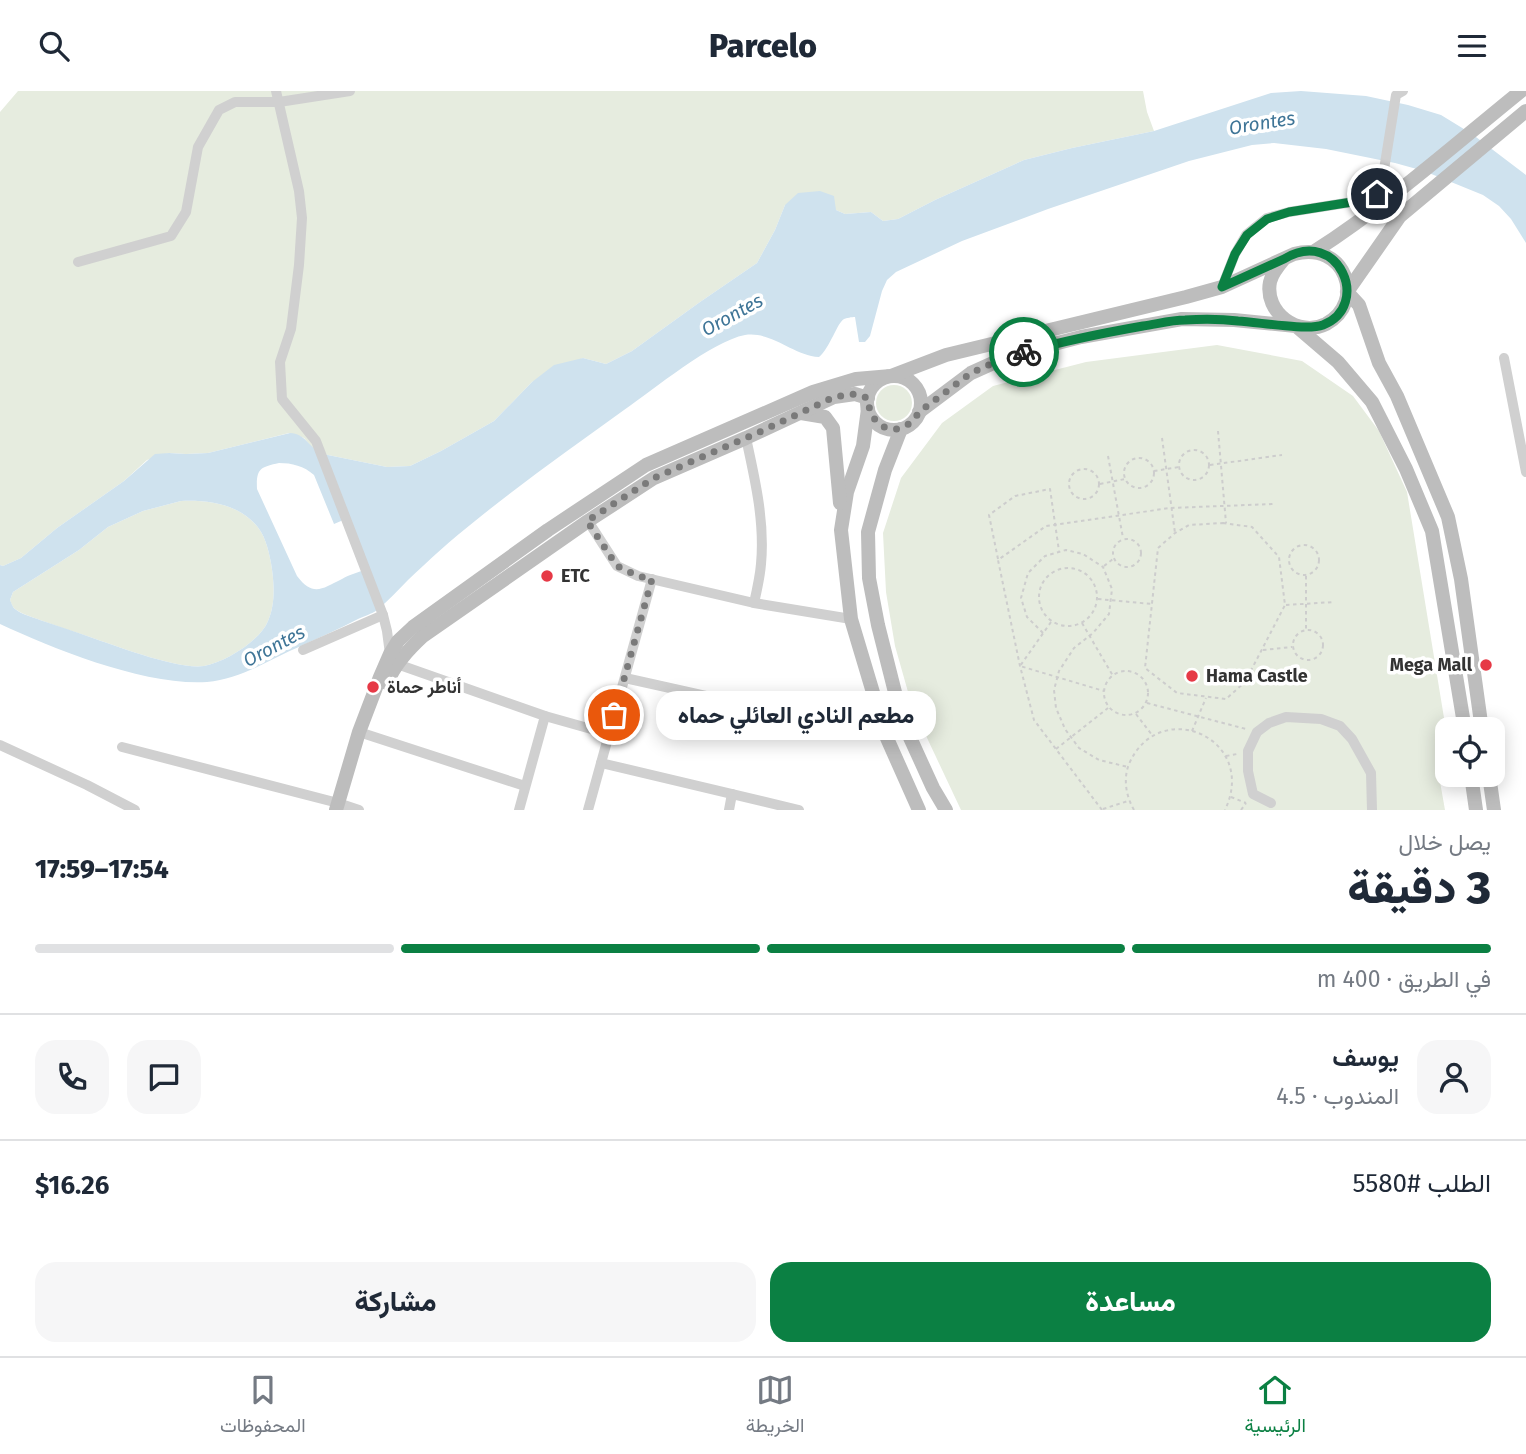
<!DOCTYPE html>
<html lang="ar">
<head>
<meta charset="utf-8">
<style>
	:root { --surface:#fff; --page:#f6f6f7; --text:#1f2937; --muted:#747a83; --line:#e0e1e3; --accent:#0b8043 }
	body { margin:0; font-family:"Fira Sans",Vazirmatn,sans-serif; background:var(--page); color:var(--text); direction:rtl; height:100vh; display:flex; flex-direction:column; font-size:26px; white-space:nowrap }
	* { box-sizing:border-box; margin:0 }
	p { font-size:23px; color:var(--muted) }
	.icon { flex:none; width:38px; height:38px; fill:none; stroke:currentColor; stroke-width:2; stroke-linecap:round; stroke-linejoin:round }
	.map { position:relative; height:719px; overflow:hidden; direction:ltr }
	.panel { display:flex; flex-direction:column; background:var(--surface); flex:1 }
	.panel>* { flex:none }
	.tools { position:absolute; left:1435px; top:626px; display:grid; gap:14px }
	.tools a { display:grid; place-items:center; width:70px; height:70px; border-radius:14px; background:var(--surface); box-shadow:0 4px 18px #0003; font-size:35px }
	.pin { position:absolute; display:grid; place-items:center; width:60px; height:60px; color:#fff; margin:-30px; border:4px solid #fff; border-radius:50%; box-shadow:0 2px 7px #0007 }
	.courier { position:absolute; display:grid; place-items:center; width:70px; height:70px; margin:-35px; border:5px solid #0b8043; border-radius:50%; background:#fff; color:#222; box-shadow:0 2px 9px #0007 }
	.bubble { position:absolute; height:49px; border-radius:21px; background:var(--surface); box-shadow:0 4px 18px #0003; font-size:23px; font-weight:800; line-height:49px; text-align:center; direction:rtl }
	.summary em { font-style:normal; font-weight:800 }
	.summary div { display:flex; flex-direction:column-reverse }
	.summary { display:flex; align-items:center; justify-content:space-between; height:119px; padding:0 35px }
	h1 { font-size:46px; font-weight:800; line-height:52px }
	.bar { display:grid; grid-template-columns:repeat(4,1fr); gap:10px 7px; align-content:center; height:84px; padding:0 35px }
	.bar i { height:9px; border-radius:5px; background:var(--line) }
	.bar .on { background:var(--accent) }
	.bar p { grid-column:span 4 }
	.line { display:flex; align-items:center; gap:18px; padding:0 35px; border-top:2px solid var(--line) }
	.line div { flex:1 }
	.round { display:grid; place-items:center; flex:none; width:74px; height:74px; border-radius:21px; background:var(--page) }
	.cta { display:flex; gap:14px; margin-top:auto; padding:14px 35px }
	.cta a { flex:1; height:80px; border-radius:21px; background:var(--accent); color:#fff; font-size:28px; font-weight:800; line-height:80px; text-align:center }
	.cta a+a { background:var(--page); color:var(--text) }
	header { display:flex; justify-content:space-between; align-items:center; height:91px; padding:0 35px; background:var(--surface); font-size:32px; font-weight:800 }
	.tabs { display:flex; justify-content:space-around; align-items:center; height:98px; border-top:2px solid var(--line); background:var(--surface); font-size:19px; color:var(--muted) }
	.tabs a { display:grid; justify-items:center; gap:4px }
	.tabs .on { color:var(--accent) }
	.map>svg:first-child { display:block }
	.green { fill:#e6ecdf }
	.water { fill:#cfe2ee; fill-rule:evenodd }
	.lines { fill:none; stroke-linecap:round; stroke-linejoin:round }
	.path { stroke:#cdcdcd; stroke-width:2; stroke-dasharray:3.5 3.5; stroke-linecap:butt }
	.street { stroke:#d0d0d0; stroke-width:10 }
	.secondary { stroke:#bdbdbd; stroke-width:14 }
	.done { stroke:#7a7a7a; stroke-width:7; stroke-dasharray:0 12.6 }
	.route { stroke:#0b8043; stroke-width:9 }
	.poi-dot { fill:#e63946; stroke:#fff; stroke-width:2.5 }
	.labels { text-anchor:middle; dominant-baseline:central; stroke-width:7; stroke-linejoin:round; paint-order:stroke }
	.poi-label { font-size:18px; font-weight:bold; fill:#333; stroke:#fff; text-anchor:start }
	.water-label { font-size:19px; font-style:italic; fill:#3f7597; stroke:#fff }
</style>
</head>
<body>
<header><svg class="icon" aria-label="menu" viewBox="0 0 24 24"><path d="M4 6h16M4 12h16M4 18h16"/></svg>Parcelo<svg class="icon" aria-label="search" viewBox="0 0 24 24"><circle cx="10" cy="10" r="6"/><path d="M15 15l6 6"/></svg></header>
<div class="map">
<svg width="1526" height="719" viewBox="0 0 1526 719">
	<rect width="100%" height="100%" fill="#fff"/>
	<!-- green -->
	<g class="green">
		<path d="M18,0H1143L1147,21L1154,40L1072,57L1024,69L935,109L898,128L883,130L871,121L845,123L836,119L785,114L775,139L757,172L700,211L632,260L606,273L583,267L532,291L494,330L441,360L410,375L387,376L323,363L314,359L304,347L289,342L208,362L186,363L169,362L147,369L124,390L57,437L21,467L3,475L0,474V21Z"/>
		<path d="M1217,254L1302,270L1353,305L1379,340L1407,401L1446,639L1436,668L1445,719H961L912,615L895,555L886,501L883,442L901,387L942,332L993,295L1086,271Z"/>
		<circle cx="894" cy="312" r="18"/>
		<path d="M181,410C205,409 232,412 251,429C264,440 268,456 271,472C274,490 276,512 268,530C260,550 225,571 204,575C179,579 116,555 90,546C74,541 57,535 40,529C32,526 22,523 15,518C13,517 11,512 10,509L13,501L79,459L108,436L143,420Z"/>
	</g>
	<!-- water -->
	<path class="water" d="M1301,0L1366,5L1408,14L1441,24L1472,43L1526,84V152L1511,128L1499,115L1483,104L1424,80L1395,72L1326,58L1274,52L1252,54L1189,70L1048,118L962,150L896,181L887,189L882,200L870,245L865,251H859L855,226C852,226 846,227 844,228C837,232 830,257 819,266C792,264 772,240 745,244C712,250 653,299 624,319C574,355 523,391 475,430C452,448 429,469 408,489C398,499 388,510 377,519C372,523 364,525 358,528C339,538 320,546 301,555C270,568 242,588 207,591C146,595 56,559 0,533V474L3,475L21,467L57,437L124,390L155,363L169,362L186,363L208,362L290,342C305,342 309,357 323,363L387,376L410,375L441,360L494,330L532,291L554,274L583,267L606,273L632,260L700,211L757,172L775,139L785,114L798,102L820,100L834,105L836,119L845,123L871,121L883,130L898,128L935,109L1024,69L1072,57L1154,40L1271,2ZM279,372C292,372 304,375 314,384L334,433L348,427L369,477C360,481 350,483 342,488C322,498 313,506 297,485L257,398C256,378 260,376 279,372ZM181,410C205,409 232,412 251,429C264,440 268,456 271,472C274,490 276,512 268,530C260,550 225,571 204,575C179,579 116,555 90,546C74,540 57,535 40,529C32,526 21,523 15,518C13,517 11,511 10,509L13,501L79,459L108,436L143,420Z"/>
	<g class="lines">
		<!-- path -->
		<g class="path">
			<path d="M1218,340L1226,432"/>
			<path d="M1162,347L1175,442"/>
			<circle cx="1194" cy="374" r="15"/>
			<path d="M1108,365L1123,447"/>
			<circle cx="1139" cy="382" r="15"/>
			<path d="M1210,374L1282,364"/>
			<circle cx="1084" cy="393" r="15"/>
			<path d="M1154,380L1179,376"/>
			<path d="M1100,393L1125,388"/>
			<path d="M1223,432L1252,436L1279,466L1285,514L1245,591L1226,608L1177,602L1145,577L1158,457L1175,442L1189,434Z"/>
			<circle cx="1127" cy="462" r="14"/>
			<circle cx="1304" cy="469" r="15"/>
			<path d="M998,468L989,424L1015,405L1050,398L1059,460"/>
			<path d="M1104,475L1113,468"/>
			<circle cx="1068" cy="506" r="29"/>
			<path d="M1306,485V539"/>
			<path d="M1098,508L1152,513"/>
			<path d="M1286,514L1334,511"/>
			<path d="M1051,531L1020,575L1104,600"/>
			<path d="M1082,532L1113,585"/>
			<circle cx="1308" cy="554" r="15"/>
			<path d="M1043,542L1027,526L1021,507L1028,482L1045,465L1066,459L1083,463L1103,476L1112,498L1109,523L1093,542L1074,557L1059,580L1054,599L1056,617L1065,638L1079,657L1099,669L1128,676"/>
			<path d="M1263,559L1292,556"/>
			<circle cx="1126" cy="602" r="22"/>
			<path d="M1147,612L1246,638"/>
			<path d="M1136,623L1152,644"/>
			<path d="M1192,640L1206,607"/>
			<path d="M1056,658L1108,617"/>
			<path d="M1226,665L1237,663"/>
			<path d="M1231,706L1246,712"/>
			<path d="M1103,718L1128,710"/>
			<path d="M1102,719L1034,629L1020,575L998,469L1046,435L1170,417L1273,413"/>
			<path d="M1134,719C1126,705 1123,688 1129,673C1159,604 1259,647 1225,719"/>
			<path d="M1241,719L1246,712"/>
		</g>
		<!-- street -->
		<g class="street">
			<path d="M276,0L299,100L302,127L299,174L291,238L280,271L282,308L316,350L383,524L387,540L390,563L397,573L545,625L609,643"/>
			<path d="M78,171L171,145L186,121L198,56L219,19L235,11H279L350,0"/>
			<path d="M1222,196L1235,163L1246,144L1267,127L1289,121L1371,108L1377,103L1382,91L1396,4L1403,0"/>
			<path d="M1504,267L1526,381"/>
			<path d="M746,347C755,388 765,431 761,473C760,486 757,499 754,512"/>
			<path d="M588,430L617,475L638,485L754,512L851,528"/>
			<path d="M303,559L383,524"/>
			<path d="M625,587L886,645"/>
			<path d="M359,641L525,695"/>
			<path d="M0,654L87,694L135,719"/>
			<path d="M122,656L338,712L359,719"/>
			<path d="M601,672L799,719"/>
			<path d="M1271,712L1253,703L1248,680V660L1257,641L1269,632L1286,626L1321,628L1340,635L1352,648L1371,682L1372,719"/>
			<path d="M519,719L545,625"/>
			<path d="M588,719L652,488"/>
			<path d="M729,719L732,703"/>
		</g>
		<!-- secondary -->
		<g class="secondary">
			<path d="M1315,160C1388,113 1453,55 1521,0"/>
			<circle cx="894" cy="312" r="27"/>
			<path d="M868,318L863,355L847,401L841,439L851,528L886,645L919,719"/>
			<path d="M919,321L971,282L1011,264L1081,246L1182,228L1234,229L1296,235L1338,271L1372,311L1406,378L1432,440L1465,639"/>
			<path d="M801,322L825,326L833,337L840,412"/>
			<path d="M901,338L885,379L868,441L869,487L878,534L902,629L933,697L946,719"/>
			<path d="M387,592C395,573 408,559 423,545L588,430L654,387L746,347L834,306L855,303L868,307"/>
			<path d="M1482,639L1461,488L1448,426L1397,305L1379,272L1359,214L1347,201L1400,125L1526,20"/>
			<path d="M1471,684L1476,719"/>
			<path d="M1489,684L1494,719"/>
			<path d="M336,719L359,641L380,586L390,563L398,550L413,536L548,439L646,374L813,301L856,288L891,285L946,264L1186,206L1222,196L1294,163C1345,149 1367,211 1326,233C1298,247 1264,221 1270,191C1272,182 1278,175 1284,168"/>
		</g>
	</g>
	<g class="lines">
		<!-- done -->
		<path class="done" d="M614,624L652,488L638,485L617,475L587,430L654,387L764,339L834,306L855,303L868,307C869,340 902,350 919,321L971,282L1011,264L1024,261"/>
		<!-- route -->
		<path class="route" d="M1024,261C1064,250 1103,242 1143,235C1157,233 1171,229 1185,229C1203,228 1221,228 1238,230C1258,231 1307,240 1323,234C1372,215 1339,135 1284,168L1222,196L1235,163L1247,144L1267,128L1289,121L1371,108L1377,103"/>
	</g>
	<!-- markers -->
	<g class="poi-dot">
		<circle cx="547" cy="485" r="7"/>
		<circle cx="1486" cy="574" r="7"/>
		<circle cx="1192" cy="585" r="7"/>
		<circle cx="373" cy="596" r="7"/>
	</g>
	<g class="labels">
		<!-- poi labels -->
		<g class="poi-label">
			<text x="561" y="485">ETC</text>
			<text x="1472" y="574" text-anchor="end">Mega Mall</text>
			<text x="1206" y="585">Hama Castle</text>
			<text x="387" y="596">أناطر حماة</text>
		</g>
		<!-- water labels -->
		<g class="water-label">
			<text transform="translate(1262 32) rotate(-9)">Orontes</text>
			<text transform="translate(732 224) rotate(-29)">Orontes</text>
			<text transform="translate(274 555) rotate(-28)">Orontes</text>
		</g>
	</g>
</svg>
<div class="tools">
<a><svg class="icon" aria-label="locate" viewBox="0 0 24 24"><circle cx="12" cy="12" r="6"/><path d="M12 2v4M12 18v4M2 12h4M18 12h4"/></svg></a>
</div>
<div class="pin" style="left:614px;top:624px;background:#ea580c"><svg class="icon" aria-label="bag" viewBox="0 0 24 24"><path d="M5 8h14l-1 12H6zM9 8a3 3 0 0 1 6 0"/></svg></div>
<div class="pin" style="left:1377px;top:103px;background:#1f2937"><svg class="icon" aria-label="home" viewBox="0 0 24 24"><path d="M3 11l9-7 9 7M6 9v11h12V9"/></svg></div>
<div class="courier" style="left:1024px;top:261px"><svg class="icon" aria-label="bike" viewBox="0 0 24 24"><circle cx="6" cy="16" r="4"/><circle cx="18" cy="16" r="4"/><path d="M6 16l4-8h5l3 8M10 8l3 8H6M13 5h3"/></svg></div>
<div class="bubble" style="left:656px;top:600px;width:280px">مطعم النادي العائلي حماه</div>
</div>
<section class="panel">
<div class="summary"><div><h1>3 دقيقة</h1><p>يصل خلال</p></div><em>17:54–17:59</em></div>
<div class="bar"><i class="on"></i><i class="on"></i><i class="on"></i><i></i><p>في الطريق · 400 m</p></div>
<div class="line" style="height:126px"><a class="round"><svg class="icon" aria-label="person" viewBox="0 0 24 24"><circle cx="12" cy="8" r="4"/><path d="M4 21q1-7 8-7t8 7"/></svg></a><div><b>يوسف</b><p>المندوب · 4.5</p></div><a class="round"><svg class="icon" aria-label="chat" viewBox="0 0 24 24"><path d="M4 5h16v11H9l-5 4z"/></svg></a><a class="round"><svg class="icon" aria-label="phone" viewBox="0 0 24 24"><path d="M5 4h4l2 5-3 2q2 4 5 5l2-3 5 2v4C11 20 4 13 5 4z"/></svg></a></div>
<div class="line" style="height:91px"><div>الطلب #5580</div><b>$16.26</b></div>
<div class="cta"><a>مساعدة</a><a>مشاركة</a></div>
</section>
<nav class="tabs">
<a class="on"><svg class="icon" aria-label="home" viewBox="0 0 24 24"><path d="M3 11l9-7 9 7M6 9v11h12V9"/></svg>الرئيسية</a>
<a><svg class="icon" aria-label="map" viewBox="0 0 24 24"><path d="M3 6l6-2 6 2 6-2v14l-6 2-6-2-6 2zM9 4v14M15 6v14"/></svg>الخريطة</a>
<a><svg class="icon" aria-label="saved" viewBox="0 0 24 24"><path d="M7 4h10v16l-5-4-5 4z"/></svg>المحفوظات</a>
</nav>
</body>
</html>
